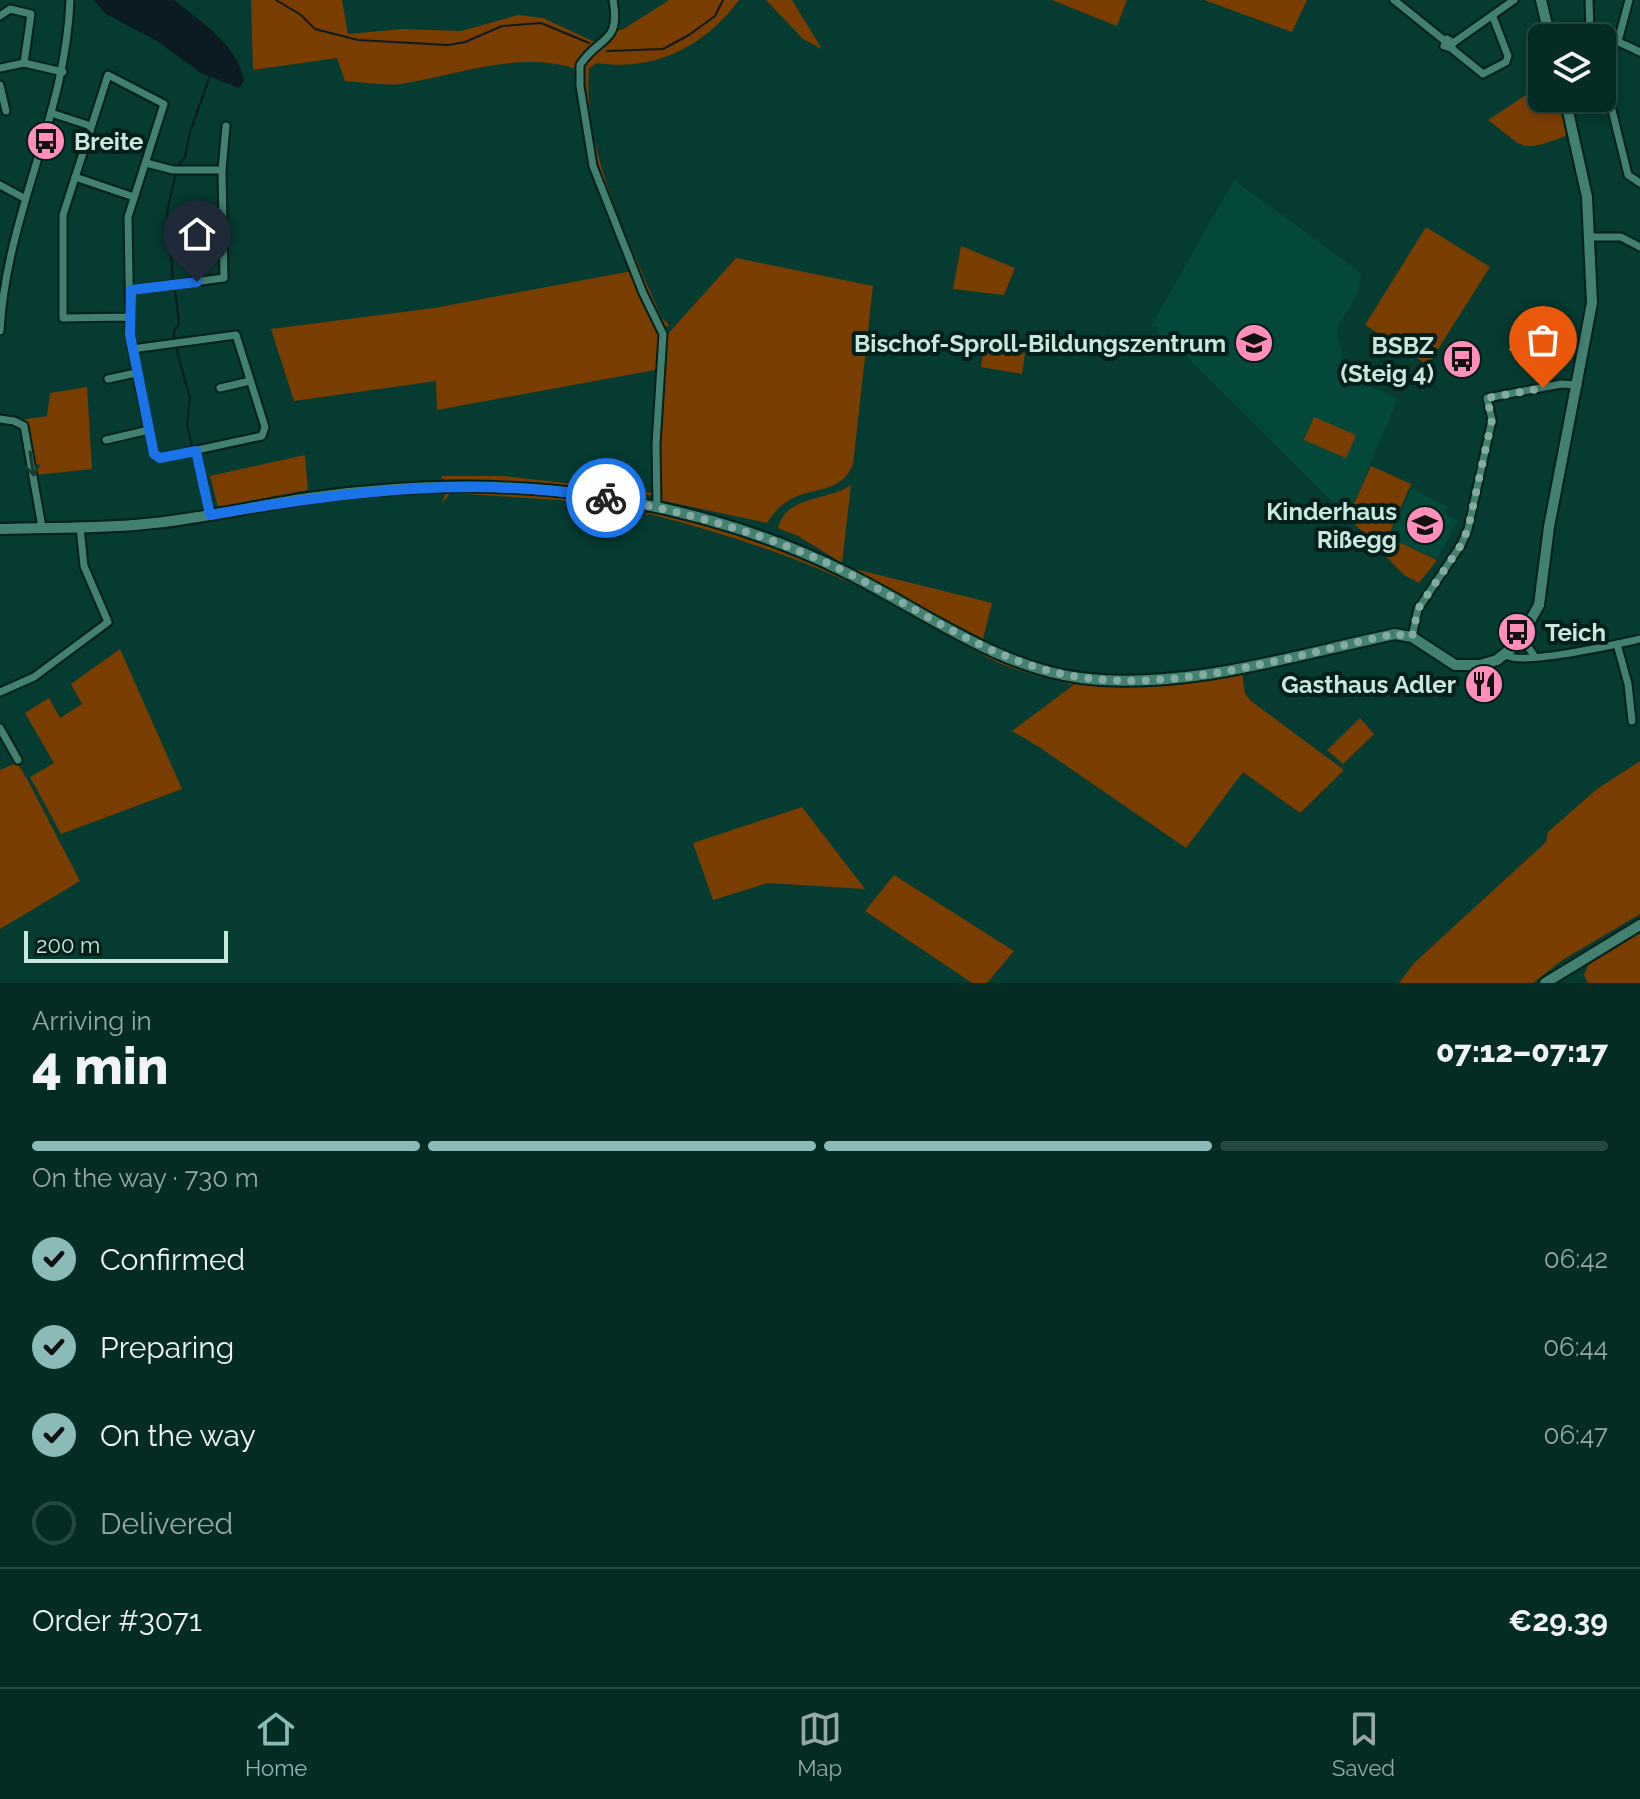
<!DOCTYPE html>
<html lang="en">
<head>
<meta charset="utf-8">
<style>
	:root { --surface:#042c25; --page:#0d342d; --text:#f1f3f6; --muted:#97a7a7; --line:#254842; --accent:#8bbbb9 }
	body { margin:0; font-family:Raleway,sans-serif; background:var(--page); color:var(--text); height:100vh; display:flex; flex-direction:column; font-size:30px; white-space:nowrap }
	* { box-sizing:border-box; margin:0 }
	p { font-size:26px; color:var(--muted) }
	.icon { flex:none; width:44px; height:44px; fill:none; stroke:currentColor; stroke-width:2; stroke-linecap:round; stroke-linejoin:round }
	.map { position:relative; height:983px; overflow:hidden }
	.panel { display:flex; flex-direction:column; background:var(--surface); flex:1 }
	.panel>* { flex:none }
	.controls { position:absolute; left:1528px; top:24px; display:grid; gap:16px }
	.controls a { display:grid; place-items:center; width:88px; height:88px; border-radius:12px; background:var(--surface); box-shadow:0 4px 12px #0003,0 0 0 2px var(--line); font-size:40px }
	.scale { position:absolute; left:24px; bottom:20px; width:204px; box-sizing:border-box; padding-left:8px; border:4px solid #c8e8df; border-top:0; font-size:22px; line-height:28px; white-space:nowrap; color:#c8e8df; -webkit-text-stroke:6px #041f19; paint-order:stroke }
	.pin { position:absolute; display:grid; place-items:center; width:68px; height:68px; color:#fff; margin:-82px -34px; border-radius:50% 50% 50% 0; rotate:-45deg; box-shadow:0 0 8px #0007 }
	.pin .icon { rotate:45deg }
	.courier { position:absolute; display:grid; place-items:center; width:80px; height:80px; margin:-40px; border:6px solid #1a73e8; border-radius:50%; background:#fff; color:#222; box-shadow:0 2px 10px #0007 }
	.overview em { font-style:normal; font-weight:800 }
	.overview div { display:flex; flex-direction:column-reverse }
	.overview { display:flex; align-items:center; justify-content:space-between; height:136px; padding:0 32px }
	h1 { font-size:52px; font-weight:800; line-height:60px }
	.bar { display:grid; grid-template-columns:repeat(4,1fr); gap:12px 8px; align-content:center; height:96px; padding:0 32px }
	.bar i { height:10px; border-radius:6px; background:var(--line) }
	.bar .current { background:var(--accent) }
	.bar p { grid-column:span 4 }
	.line { display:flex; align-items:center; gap:20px; padding:0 32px; border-top:2px solid var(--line) }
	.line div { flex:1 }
	ol { padding:0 32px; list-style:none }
	li { display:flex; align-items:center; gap:24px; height:88px }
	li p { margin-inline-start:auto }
	li .icon { padding:8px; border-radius:50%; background:var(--accent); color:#111; stroke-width:4 }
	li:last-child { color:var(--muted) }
	li i { width:44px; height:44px; border:4px solid var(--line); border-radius:50% }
	.tab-bar { display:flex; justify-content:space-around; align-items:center; height:112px; border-top:2px solid var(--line); background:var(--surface); font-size:22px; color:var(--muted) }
	.tab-bar a { display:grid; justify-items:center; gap:4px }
	.tab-bar .current { color:var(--accent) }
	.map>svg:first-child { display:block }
	.built { fill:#04473b }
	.green { fill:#7a3d00 }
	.water { fill:#0b1a23 }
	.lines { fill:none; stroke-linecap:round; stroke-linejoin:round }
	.stream { stroke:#0b1a23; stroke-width:2 }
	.building { fill:#97d9c7 }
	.street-casing { stroke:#002019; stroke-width:11 }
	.secondary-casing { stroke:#002019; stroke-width:14 }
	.street { stroke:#428172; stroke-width:7 }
	.secondary { stroke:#428172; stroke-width:10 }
	.oneway { stroke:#173c34 }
	.done { stroke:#84aba2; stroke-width:8; stroke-dasharray:0 14.4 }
	.route { stroke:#1a73e8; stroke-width:10 }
	.labels { text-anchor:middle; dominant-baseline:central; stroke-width:8; stroke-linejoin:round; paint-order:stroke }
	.poi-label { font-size:24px; font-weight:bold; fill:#c8e8df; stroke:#041f19; text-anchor:end }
</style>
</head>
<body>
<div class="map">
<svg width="1640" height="983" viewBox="0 0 1640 983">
	<rect width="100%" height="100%" fill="#053b31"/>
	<!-- built -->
	<g class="built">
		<path d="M1234,180L1361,273L1357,294L1337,328L1343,357L1337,372L1398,399L1348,517L1180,350L1156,336L1158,328L1151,326Z"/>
		<path d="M1411,489L1447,506L1444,514L1458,520L1437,559L1389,537Z"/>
	</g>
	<!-- green -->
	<g class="green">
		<path d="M251,0H342L348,34L402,29L461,31L518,15L543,18L601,45L613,30H622L669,0H739C705,46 655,72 597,63L589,68C582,151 630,242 661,317L669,325L663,329L645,292L594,163L582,68L593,53L579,70C521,49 460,75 401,84C383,86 363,82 345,81L337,58L253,70Z"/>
		<path d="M766,0H792L822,49L803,39Z"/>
		<path d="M1052,0H1127L1117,26Z"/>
		<path d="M1204,0H1307L1292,32Z"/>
		<path d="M1542,88V98H1556L1568,133L1565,136C1519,154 1526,148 1488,120L1526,95Z"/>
		<path d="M1426,227L1490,267L1428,365L1365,325Z"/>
		<path d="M961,246L1015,268L1004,295L953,289Z"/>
		<path d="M736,258L873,286L853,464C837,504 796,476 767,523L660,500L658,442L666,336Z"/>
		<path d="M632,271L661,334L660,369L437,410L436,381L294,401L271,329L434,308Z"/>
		<path d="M984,347L1025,353L1022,374L981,367Z"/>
		<path d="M87,387L92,469L36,475L29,430L21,420L47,416L50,393Z"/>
		<path d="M1314,417L1356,435L1346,458L1304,440Z"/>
		<path d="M305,455L308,490L218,507L210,476Z"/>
		<path d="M1371,466L1411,484L1388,537L1437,560L1419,583L1404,575L1348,517Z"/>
		<path d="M441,476H503L654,493L655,496L534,482L442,479Z"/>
		<path d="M851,485L842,563L798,536L778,528C786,495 828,501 851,485Z"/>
		<path d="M447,488L566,495L639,507L642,512L559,500L450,493L442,504Z"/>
		<path d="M650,509L731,531L822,565L944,629L1074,681L1073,685C1042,677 1009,670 981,654C945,635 911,612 874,594C803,559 727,534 650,514L645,516Z"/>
		<path d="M843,566L992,603L983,639Z"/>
		<path d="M120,649L182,789L61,834L30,777L54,763L25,713L49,698L60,718L82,704L71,684Z"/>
		<path d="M1241,666L1245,694L1251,701L1344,770L1300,813L1243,772L1186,848L1039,747L1012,731L1083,678L1129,680Z"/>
		<path d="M1360,718L1374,734L1343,764L1327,750Z"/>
		<path d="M1640,761V914L1561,961L1533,983H1399L1414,963L1546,842L1548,832L1597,789Z"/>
		<path d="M14,764L19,766L27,779L80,881L0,929V770Z"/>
		<path d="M802,807L865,889L768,883L713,900L693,843Z"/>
		<path d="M894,875L1014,951L987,983H972L865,911Z"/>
		<path d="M1640,932V983H1588L1584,975L1588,965Z"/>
	</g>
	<!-- water -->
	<path class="water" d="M93,0H174C201,22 238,45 244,81L239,88L201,73L157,41L106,14Z"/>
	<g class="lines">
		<!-- stream -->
		<g class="stream">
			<path d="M276,0L301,15L315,29L358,40L448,45L465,42L502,26L541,23L589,43"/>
			<path d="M607,51L663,49L689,35L715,16L723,0"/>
			<path d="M179,164L185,157L190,132L210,76"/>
			<path d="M173,279L167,211L176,174"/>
			<path d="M174,339V331L179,324L175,290"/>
			<path d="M176,348L190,398L187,425L192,445"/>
		</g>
	</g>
	<!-- building -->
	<path class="building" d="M1519,326L1538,335L1535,368L1526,366L1527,357L1509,350Z"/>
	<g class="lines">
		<defs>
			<g id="street">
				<path d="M613,0C621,45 599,35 580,65V86L593,166L643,293L663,334L656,444L657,508"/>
				<path d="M1394,0L1445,41"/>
				<path d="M1589,0L1590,33"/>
				<path d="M0,16L10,9L31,14L24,63"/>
				<path d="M1560,38C1596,32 1608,36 1640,52"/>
				<path d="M1618,41L1629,0"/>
				<path d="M1453,43L1447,39L1444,46L1451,48L1453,43L1514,0"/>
				<path d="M1451,48L1483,74L1506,62L1508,56L1493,17"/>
				<path d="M0,68L24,63L63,72"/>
				<path d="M0,85L6,111"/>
				<path d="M1612,110L1628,175L1640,183"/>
				<path d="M51,113L91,126"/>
				<path d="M146,163L173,170H222"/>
				<path d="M75,177L134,197"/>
				<path d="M0,185L24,198"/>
				<path d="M192,224H223"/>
				<path d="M1591,237H1621L1640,247"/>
				<path d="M131,290L224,278L222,170L226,126"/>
				<path d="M129,317L63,318V215L108,75L164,104L128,217L130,335C136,375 146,415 154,454L160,458L262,436L265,427L236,335L132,349"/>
				<path d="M0,331C6,215 66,115 70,0"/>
				<path d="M108,379L136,373"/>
				<path d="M220,388L250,381"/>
				<path d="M0,419L14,421L24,426L42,527"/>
				<path d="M106,440L149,430"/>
				<path d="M196,451L210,515"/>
				<path d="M1412,637L1418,609L1461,545L1468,529L1492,420L1487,398L1561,384L1578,385"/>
				<path d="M1522,638L1535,657"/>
				<path d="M1617,644L1628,684L1632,721"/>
				<path d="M1506,655C1521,666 1617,644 1640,639"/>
				<path d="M0,692L34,677L108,622L84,566L80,527"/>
				<path d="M0,728L18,760"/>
			</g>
			<g id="secondary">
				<path d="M1541,0L1550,38"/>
				<path d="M0,529C48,527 97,529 145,524C200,519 254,506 309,498C402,485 497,482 590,495C679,508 765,532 845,572C921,609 995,667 1081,678C1185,691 1294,655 1395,634L1412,637L1455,665H1480L1497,660L1517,644L1539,605L1549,527L1592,303L1587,197L1565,98"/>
				<path d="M1545,983L1640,925"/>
			</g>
		</defs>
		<!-- street casing -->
		<use href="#street" class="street-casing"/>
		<!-- secondary casing -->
		<use href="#secondary" class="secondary-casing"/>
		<!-- street -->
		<use href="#street" class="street"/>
		<!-- secondary -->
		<use href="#secondary" class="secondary"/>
	</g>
	<!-- one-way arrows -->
	<defs><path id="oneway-shaft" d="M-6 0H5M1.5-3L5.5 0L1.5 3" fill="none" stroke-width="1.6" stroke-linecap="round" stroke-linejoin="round" transform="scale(2)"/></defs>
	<use class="oneway" href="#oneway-shaft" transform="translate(32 464) rotate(81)"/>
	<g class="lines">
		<!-- done -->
		<path class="done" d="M606,498C688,512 767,534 842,570C919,608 992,664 1079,677C1179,693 1297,654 1395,634L1412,637L1418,609L1461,545L1468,529L1492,420L1487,398L1543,388"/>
		<!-- route -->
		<path class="route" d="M197,282L131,290L130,335L154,454L160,458L196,451L210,515C341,492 473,475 606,498"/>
	</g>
	<!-- icons -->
	<defs>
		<symbol id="bus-disc" viewBox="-11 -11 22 22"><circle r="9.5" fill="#ff8eba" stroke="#041f19"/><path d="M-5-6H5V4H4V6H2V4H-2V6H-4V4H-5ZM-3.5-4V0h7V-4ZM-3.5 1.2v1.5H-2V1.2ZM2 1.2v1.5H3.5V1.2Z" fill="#111"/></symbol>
		<symbol id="school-disc" viewBox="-11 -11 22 22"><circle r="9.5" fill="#ff8eba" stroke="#041f19"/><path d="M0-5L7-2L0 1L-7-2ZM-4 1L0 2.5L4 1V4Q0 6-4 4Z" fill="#111"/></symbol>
		<symbol id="restaurant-disc" viewBox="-11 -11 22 22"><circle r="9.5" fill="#ff8eba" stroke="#041f19"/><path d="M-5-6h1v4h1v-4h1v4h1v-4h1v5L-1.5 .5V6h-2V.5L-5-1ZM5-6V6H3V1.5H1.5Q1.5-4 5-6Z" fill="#111"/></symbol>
	</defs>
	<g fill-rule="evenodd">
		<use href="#bus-disc" x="24" y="119" width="44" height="44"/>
		<use href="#school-disc" x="1232" y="321" width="44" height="44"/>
		<use href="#bus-disc" x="1440" y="337" width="44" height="44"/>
		<use href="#school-disc" x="1403" y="503" width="44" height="44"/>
		<use href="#bus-disc" x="1495" y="610" width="44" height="44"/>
		<use href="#restaurant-disc" x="1462" y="662" width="44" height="44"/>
	</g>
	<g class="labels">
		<!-- poi labels -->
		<g class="poi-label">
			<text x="74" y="141" text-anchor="start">Breite</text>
			<text x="1226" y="343">Bischof-Sproll-Bildungszentrum</text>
			<text x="1434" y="345">BSBZ<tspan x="1434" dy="28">(Steig 4)</tspan></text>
			<text x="1397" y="511">Kinderhaus<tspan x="1397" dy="28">Rißegg</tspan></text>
			<text x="1545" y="632" text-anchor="start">Teich</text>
			<text x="1456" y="684">Gasthaus Adler</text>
		</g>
	</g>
</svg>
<div class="controls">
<a><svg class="icon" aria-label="layers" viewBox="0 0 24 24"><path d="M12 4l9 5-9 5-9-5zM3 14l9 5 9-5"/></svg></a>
</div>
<div class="scale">200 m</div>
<div class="pin" style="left:1543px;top:388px;background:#ea580c"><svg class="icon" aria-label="bag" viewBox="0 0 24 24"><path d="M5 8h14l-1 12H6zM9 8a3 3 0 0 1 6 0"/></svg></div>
<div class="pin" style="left:197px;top:282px;background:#1f2937"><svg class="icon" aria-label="home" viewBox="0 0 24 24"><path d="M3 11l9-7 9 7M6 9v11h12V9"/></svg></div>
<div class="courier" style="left:606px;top:498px"><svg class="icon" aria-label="bike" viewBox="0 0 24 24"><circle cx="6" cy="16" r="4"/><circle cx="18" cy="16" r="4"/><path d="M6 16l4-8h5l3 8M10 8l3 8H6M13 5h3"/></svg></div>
</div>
<section class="panel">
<div class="overview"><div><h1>4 min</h1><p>Arriving in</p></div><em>07:12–07:17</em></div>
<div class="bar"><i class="current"></i><i class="current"></i><i class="current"></i><i></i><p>On the way · 730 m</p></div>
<ol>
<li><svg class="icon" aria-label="check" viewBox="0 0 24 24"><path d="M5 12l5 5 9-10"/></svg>Confirmed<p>06:42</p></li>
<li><svg class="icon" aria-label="check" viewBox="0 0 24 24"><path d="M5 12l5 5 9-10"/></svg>Preparing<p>06:44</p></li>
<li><svg class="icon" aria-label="check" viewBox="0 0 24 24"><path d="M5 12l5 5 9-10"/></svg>On the way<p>06:47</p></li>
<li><i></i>Delivered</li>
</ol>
<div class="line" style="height:104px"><div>Order #3071</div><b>€29.39</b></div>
</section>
<nav class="tab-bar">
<a class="current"><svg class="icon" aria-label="home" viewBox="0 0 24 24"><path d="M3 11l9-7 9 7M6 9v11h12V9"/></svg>Home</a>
<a><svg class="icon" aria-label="map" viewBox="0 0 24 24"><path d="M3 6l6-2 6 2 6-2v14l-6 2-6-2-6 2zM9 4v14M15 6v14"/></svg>Map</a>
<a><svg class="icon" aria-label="saved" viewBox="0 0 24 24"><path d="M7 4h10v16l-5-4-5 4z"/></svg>Saved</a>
</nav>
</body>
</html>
